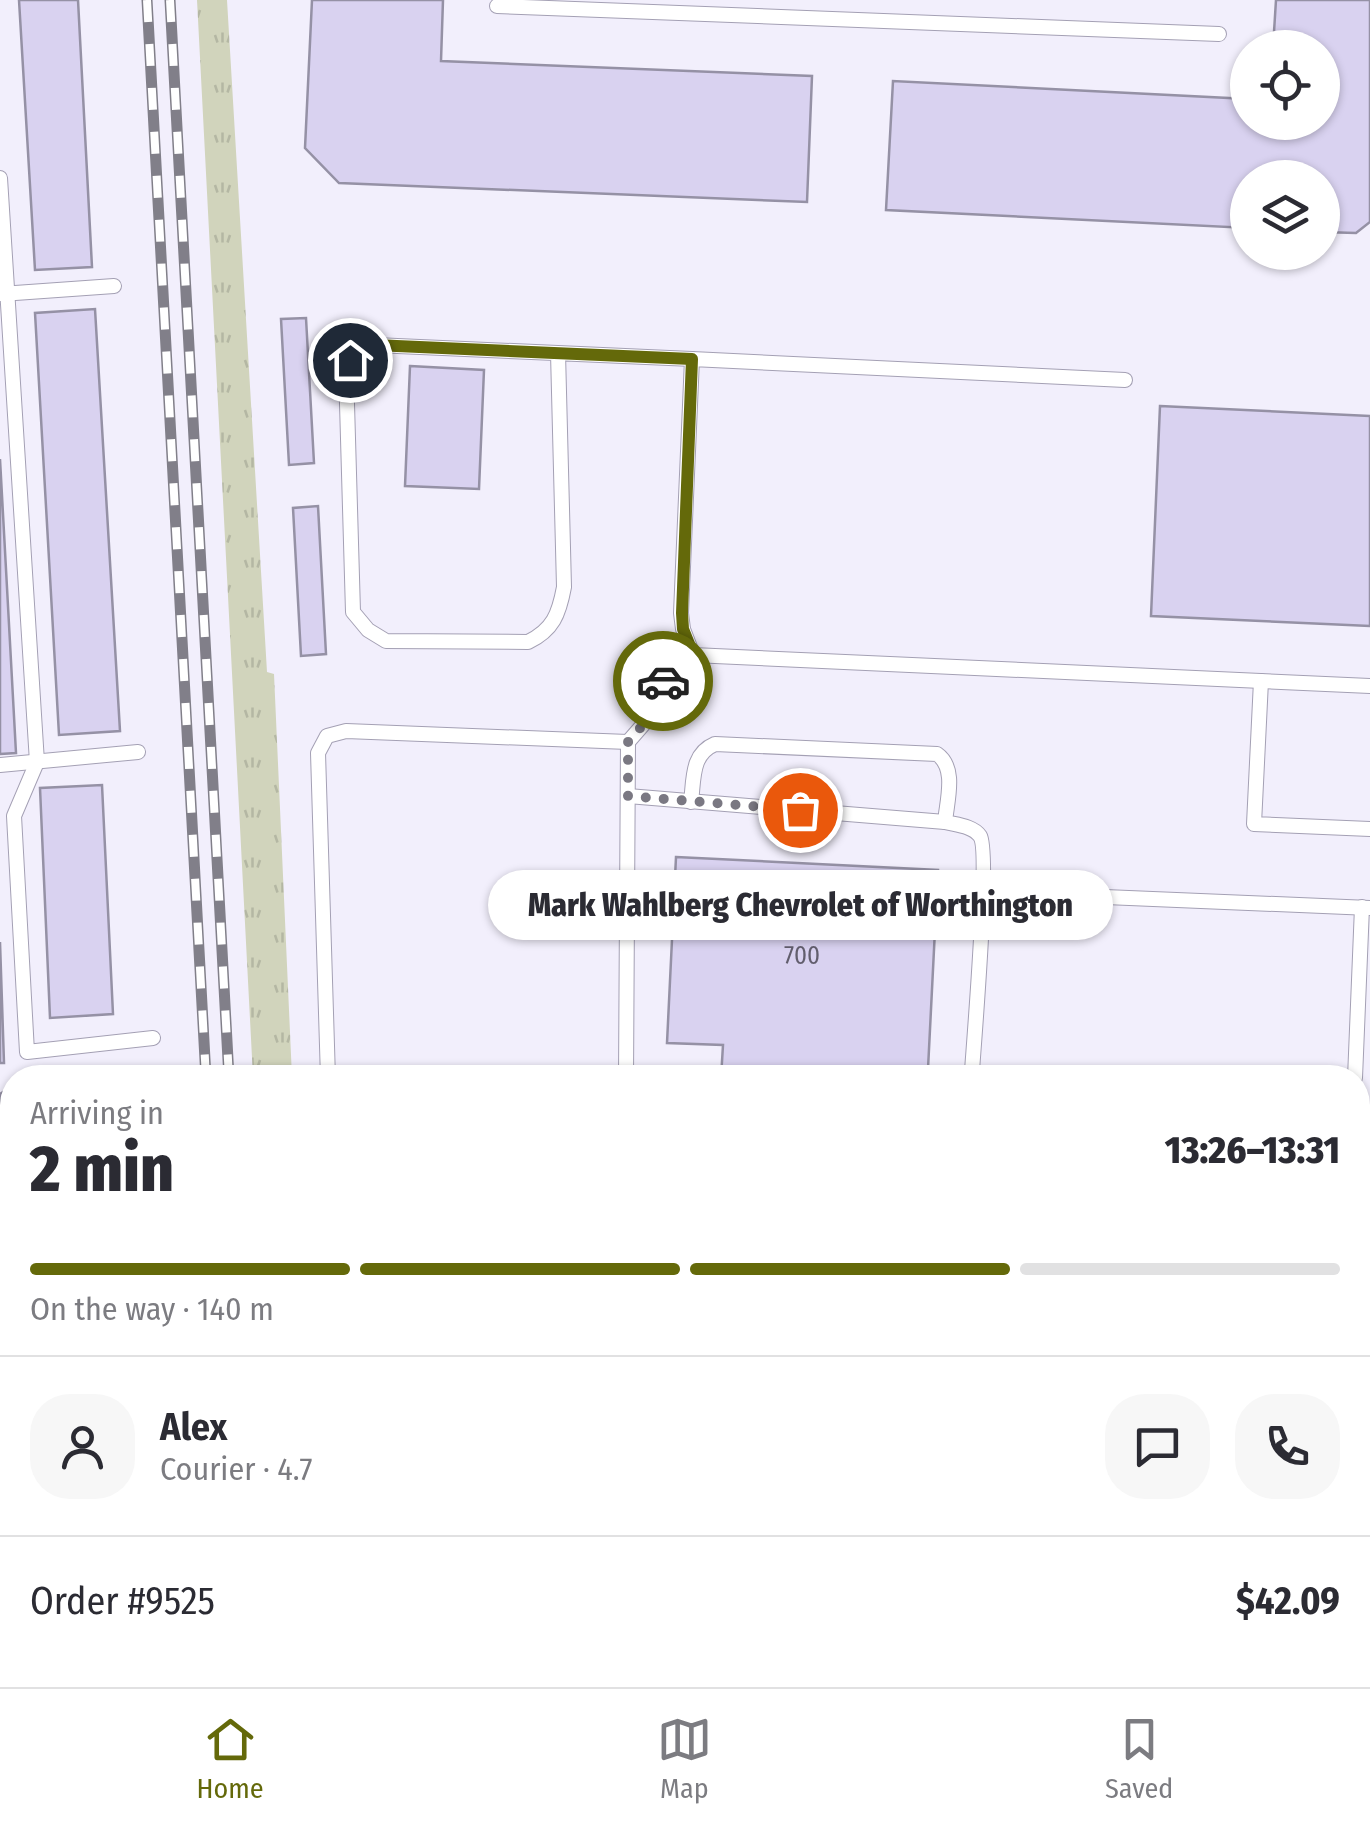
<!DOCTYPE html>
<html lang="en">
<head>
<meta charset="utf-8">
<style>
	:root { --surface:#fff; --page:#f7f7f7; --text:#2b2b33; --muted:#7c7c81; --line:#e1e1e2; --accent:#64690a }
	body { margin:0; font-family:"Fira Sans Condensed",sans-serif; background:var(--page); color:var(--text); height:100vh; display:flex; flex-direction:column; font-size:38px; white-space:nowrap }
	* { box-sizing:border-box; margin:0 }
	p { font-size:32px; color:var(--muted) }
	.icon { flex:none; width:55px; height:55px; fill:none; stroke:currentColor; stroke-width:2; stroke-linecap:round; stroke-linejoin:round }
	.map { position:relative; flex:1; overflow:hidden }
	.sheet { position:absolute; left:0px; top:1065px; width:1370px; height:622px; display:flex; flex-direction:column; background:var(--surface); border-radius:40px 40px 0 0; box-shadow:0 2px 8px #0004 }
	.sheet>* { flex:none }
	.fabs { position:absolute; left:1230px; top:30px; display:grid; gap:20px }
	.fabs a { display:grid; place-items:center; width:110px; height:110px; border-radius:50%; background:var(--surface); box-shadow:0 2px 8px #0004; font-size:50px }
	.pin { position:absolute; display:grid; place-items:center; width:85px; height:85px; color:#fff; margin:-42px; border:5px solid #fff; border-radius:50%; box-shadow:0 2px 10px #0007 }
	.courier { position:absolute; display:grid; place-items:center; width:100px; height:100px; margin:-50px; border:8px solid #64690a; border-radius:50%; background:#fff; color:#222; box-shadow:0 2px 12px #0007 }
	.bubble { position:absolute; height:70px; border-radius:35px; background:var(--surface); box-shadow:0 2px 8px #0004; font-size:32px; font-weight:800; line-height:70px; text-align:center }
	.summary em { font-style:normal; font-weight:800 }
	.summary div { display:flex; flex-direction:column-reverse }
	.summary { display:flex; align-items:center; justify-content:space-between; height:170px; padding:0 30px }
	h1 { font-size:65px; font-weight:800; line-height:75px }
	.bar { display:grid; grid-template-columns:repeat(4,1fr); gap:15px 10px; align-content:center; height:120px; padding:0 30px }
	.bar i { height:12px; border-radius:8px; background:var(--line) }
	.bar .on { background:var(--accent) }
	.bar p { grid-column:span 4 }
	.line { display:flex; align-items:center; gap:25px; padding:0 30px; border-top:2px solid var(--line) }
	.line div { flex:1 }
	.round { display:grid; place-items:center; flex:none; width:105px; height:105px; border-radius:40px; background:var(--page) }
	.tabs { display:flex; justify-content:space-around; align-items:center; height:140px; border-top:2px solid var(--line); background:var(--surface); font-size:28px; color:var(--muted) }
	.tabs a { display:grid; justify-items:center; gap:5px }
	.tabs .on { color:var(--accent) }
	.map>svg:first-child { display:block }
	.grass { fill:url(#grass-tufts) }
	.forest { fill:url(#forest-firs) }
	.building { fill:#d9d2f0; stroke:#9591a5; stroke-width:2.5 }
	.lines { fill:none; stroke-linecap:round; stroke-linejoin:round }
	.lane-casing { stroke:#a4a0b4; stroke-width:16 }
	.primary-casing { stroke:#d0cfd1; stroke-width:45 }
	.lane { stroke:#fff; stroke-width:14 }
	.primary { stroke:#ddd1fe; stroke-width:42 }
	.rail-casing { stroke:#817f89; stroke-width:11 }
	.rail { stroke:#fff; stroke-width:8; stroke-dasharray:22; stroke-linecap:butt }
	.done { stroke:#7a7882; stroke-width:10; stroke-dasharray:0 18 }
	.route { stroke:#64690a; stroke-width:12 }
	.labels { text-anchor:middle; dominant-baseline:central; stroke-width:8; stroke-linejoin:round; paint-order:stroke }
	.number-label { font-size:25px; fill:#625e6d }
</style>
</head>
<body>
<div class="map">
<svg width="1370" height="1687" viewBox="0 0 1370 1687">
	<defs>
		<pattern id="grass-tufts" width="24" height="20" patternUnits="userSpaceOnUse" patternTransform="scale(2.5)"><rect width="24" height="20" fill="#d1d4bc"/><path d="M3 7l-1-3M5 7V3M7 7l1-3M15 17l-1-3M17 17v-4M19 17l1-3" fill="none" stroke="#b4b7a3"/></pattern>
		<pattern id="forest-firs" width="22" height="20" patternUnits="userSpaceOnUse" patternTransform="scale(2.5)"><rect width="22" height="20" fill="#b8bc9e"/><path d="M5 1l3.5 6h-7zM16 11l3.5 6h-7z" fill="#979a82"/></pattern>
	</defs>
	<rect width="100%" height="100%" fill="#f2effc"/>
	<!-- grass -->
	<path class="grass" d="M197,0H227L267,672L274,674L292,1077H253Z"/>
	<!-- forest -->
	<g class="forest">
		<path d="M0,1408L12,1409V1675H204V1687H7L0,1647Z"/>
		<path d="M316,1675H511V1687H317Z"/>
	</g>
	<!-- building -->
	<g class="building">
		<path d="M19,0H78L92,267L35,270Z"/>
		<path d="M312,0H443L441,61L812,76L807,202L339,183L305,148Z"/>
		<path d="M1276,0H1370V222L1356,233L1322,232V178H1248V228L886,210L893,81L1248,99V122H1322V48H1273Z"/>
		<path d="M95,309L120,731L59,735L35,313Z"/>
		<path d="M306,318L314,463L289,465L281,319Z"/>
		<path d="M410,366L484,370L479,489L405,486Z"/>
		<path d="M1160,406L1370,416V626L1151,616Z"/>
		<path d="M0,459L16,753L0,754Z"/>
		<path d="M318,506L326,654L301,656L293,508Z"/>
		<path d="M102,785L113,1014L50,1018L40,788Z"/>
		<path d="M676,857L938,870L928,1069L1032,1074L1031,1078H721L723,1045L667,1043Z"/>
		<path d="M0,942L4,1063H0Z"/>
		<path d="M12,1086V1140H2L0,1094Z"/>
		<path d="M12,1191V1211H3L2,1192Z"/>
		<path d="M1358,1257L1370,1258V1308H1358Z"/>
		<path d="M1359,1592H1370V1687H1357Z"/>
		<rect x="675" y="1675" width="77" height="12"/>
	</g>
	<g class="lines">
		<defs>
			<g id="lane">
				<path d="M497,6L1219,34"/>
				<path d="M0,178L37,762L14,816L27,1052L153,1038"/>
				<path d="M1,294L114,286"/>
				<path d="M558,353L564,587C559,614 553,630 528,642L386,641L368,630L353,612L346,369L361,347L375,345L692,359"/>
				<path d="M693,655L1370,686"/>
				<path d="M1261,681L1254,824L1370,829"/>
				<path d="M628,742L655,711L670,659L693,655L683,629L681,613L692,359L1125,380"/>
				<path d="M0,765L138,752"/>
				<path d="M628,796L945,822C957,825 973,826 980,836C990,850 974,1041 972,1071"/>
				<path d="M691,802C694,779 691,754 715,744L937,754C957,768 947,800 945,822"/>
				<path d="M983,892L1370,908"/>
				<path d="M328,1078L318,753L327,736L346,731L628,742L626,1078"/>
				<path d="M1355,1078L1362,907"/>
				<path d="M1358,1335L1370,1336"/>
				<path d="M551,1687L552,1675"/>
				<path d="M614,1687V1675"/>
				<path d="M799,1687L804,1675"/>
				<path d="M1215,1687L1216,1675"/>
				<path d="M1324,1687V1675"/>
			</g>
			<g id="primary">
				<path d="M0,1368L12,1369"/>
				<path d="M1358,1432H1370"/>
				<path d="M1358,1477L1370,1479"/>
			</g>
		</defs>
		<!-- lane casing -->
		<use href="#lane" class="lane-casing"/>
		<!-- primary casing -->
		<use href="#primary" class="primary-casing"/>
		<!-- lane -->
		<use href="#lane" class="lane"/>
		<!-- primary -->
		<use href="#primary" class="primary"/>
		<defs>
			<g id="rail">
				<path d="M147,0L206,1078"/>
				<path d="M170,0L229,1078"/>
				<path d="M239,1675L240,1687"/>
				<path d="M262,1675V1687"/>
			</g>
		</defs>
		<!-- rail casing -->
		<use href="#rail" class="rail-casing"/>
		<!-- rail -->
		<use href="#rail" class="rail"/>
	</g>
	<g class="lines">
		<!-- done -->
		<path class="done" d="M663,681L655,711L628,742V796L800,810"/>
		<!-- route -->
		<path class="route" d="M350,360L361,347L374,345L692,359L682,613L683,629L693,654L670,660L663,681"/>
	</g>
	<g class="labels">
		<!-- number labels -->
		<g class="number-label">
			<text x="802" y="956">700</text>
		</g>
	</g>
</svg>
<div class="fabs">
<a><svg class="icon" aria-label="locate" viewBox="0 0 24 24"><circle cx="12" cy="12" r="6"/><path d="M12 2v4M12 18v4M2 12h4M18 12h4"/></svg></a>
<a><svg class="icon" aria-label="layers" viewBox="0 0 24 24"><path d="M12 4l9 5-9 5-9-5zM3 14l9 5 9-5"/></svg></a>
</div>
<div class="pin" style="left:800px;top:810px;background:#ea580c"><svg class="icon" aria-label="bag" viewBox="0 0 24 24"><path d="M5 8h14l-1 12H6zM9 8a3 3 0 0 1 6 0"/></svg></div>
<div class="pin" style="left:350px;top:360px;background:#1f2937"><svg class="icon" aria-label="home" viewBox="0 0 24 24"><path d="M3 11l9-7 9 7M6 9v11h12V9"/></svg></div>
<div class="courier" style="left:663px;top:681px"><svg class="icon" aria-label="car" viewBox="0 0 24 24"><path d="M5 17H2v-5l4-1 3-4h7l3 4 3 1v5h-3M9 17h6M6 11h13"/><circle cx="7" cy="17" r="2"/><circle cx="17" cy="17" r="2"/></svg></div>
<div class="bubble" style="left:488px;top:870px;width:625px">Mark Wahlberg Chevrolet of Worthington</div>
<section class="sheet">
<div class="summary"><div><h1>2 min</h1><p>Arriving in</p></div><em>13:26–13:31</em></div>
<div class="bar"><i class="on"></i><i class="on"></i><i class="on"></i><i></i><p>On the way · 140 m</p></div>
<div class="line" style="height:180px"><a class="round"><svg class="icon" aria-label="person" viewBox="0 0 24 24"><circle cx="12" cy="8" r="4"/><path d="M4 21q1-7 8-7t8 7"/></svg></a><div><b>Alex</b><p>Courier · 4.7</p></div><a class="round"><svg class="icon" aria-label="chat" viewBox="0 0 24 24"><path d="M4 5h16v11H9l-5 4z"/></svg></a><a class="round"><svg class="icon" aria-label="phone" viewBox="0 0 24 24"><path d="M5 4h4l2 5-3 2q2 4 5 5l2-3 5 2v4C11 20 4 13 5 4z"/></svg></a></div>
<div class="line" style="height:130px"><div>Order #9525</div><b>$42.09</b></div>
</section>
</div>
<nav class="tabs">
<a class="on"><svg class="icon" aria-label="home" viewBox="0 0 24 24"><path d="M3 11l9-7 9 7M6 9v11h12V9"/></svg>Home</a>
<a><svg class="icon" aria-label="map" viewBox="0 0 24 24"><path d="M3 6l6-2 6 2 6-2v14l-6 2-6-2-6 2zM9 4v14M15 6v14"/></svg>Map</a>
<a><svg class="icon" aria-label="saved" viewBox="0 0 24 24"><path d="M7 4h10v16l-5-4-5 4z"/></svg>Saved</a>
</nav>
</body>
</html>
